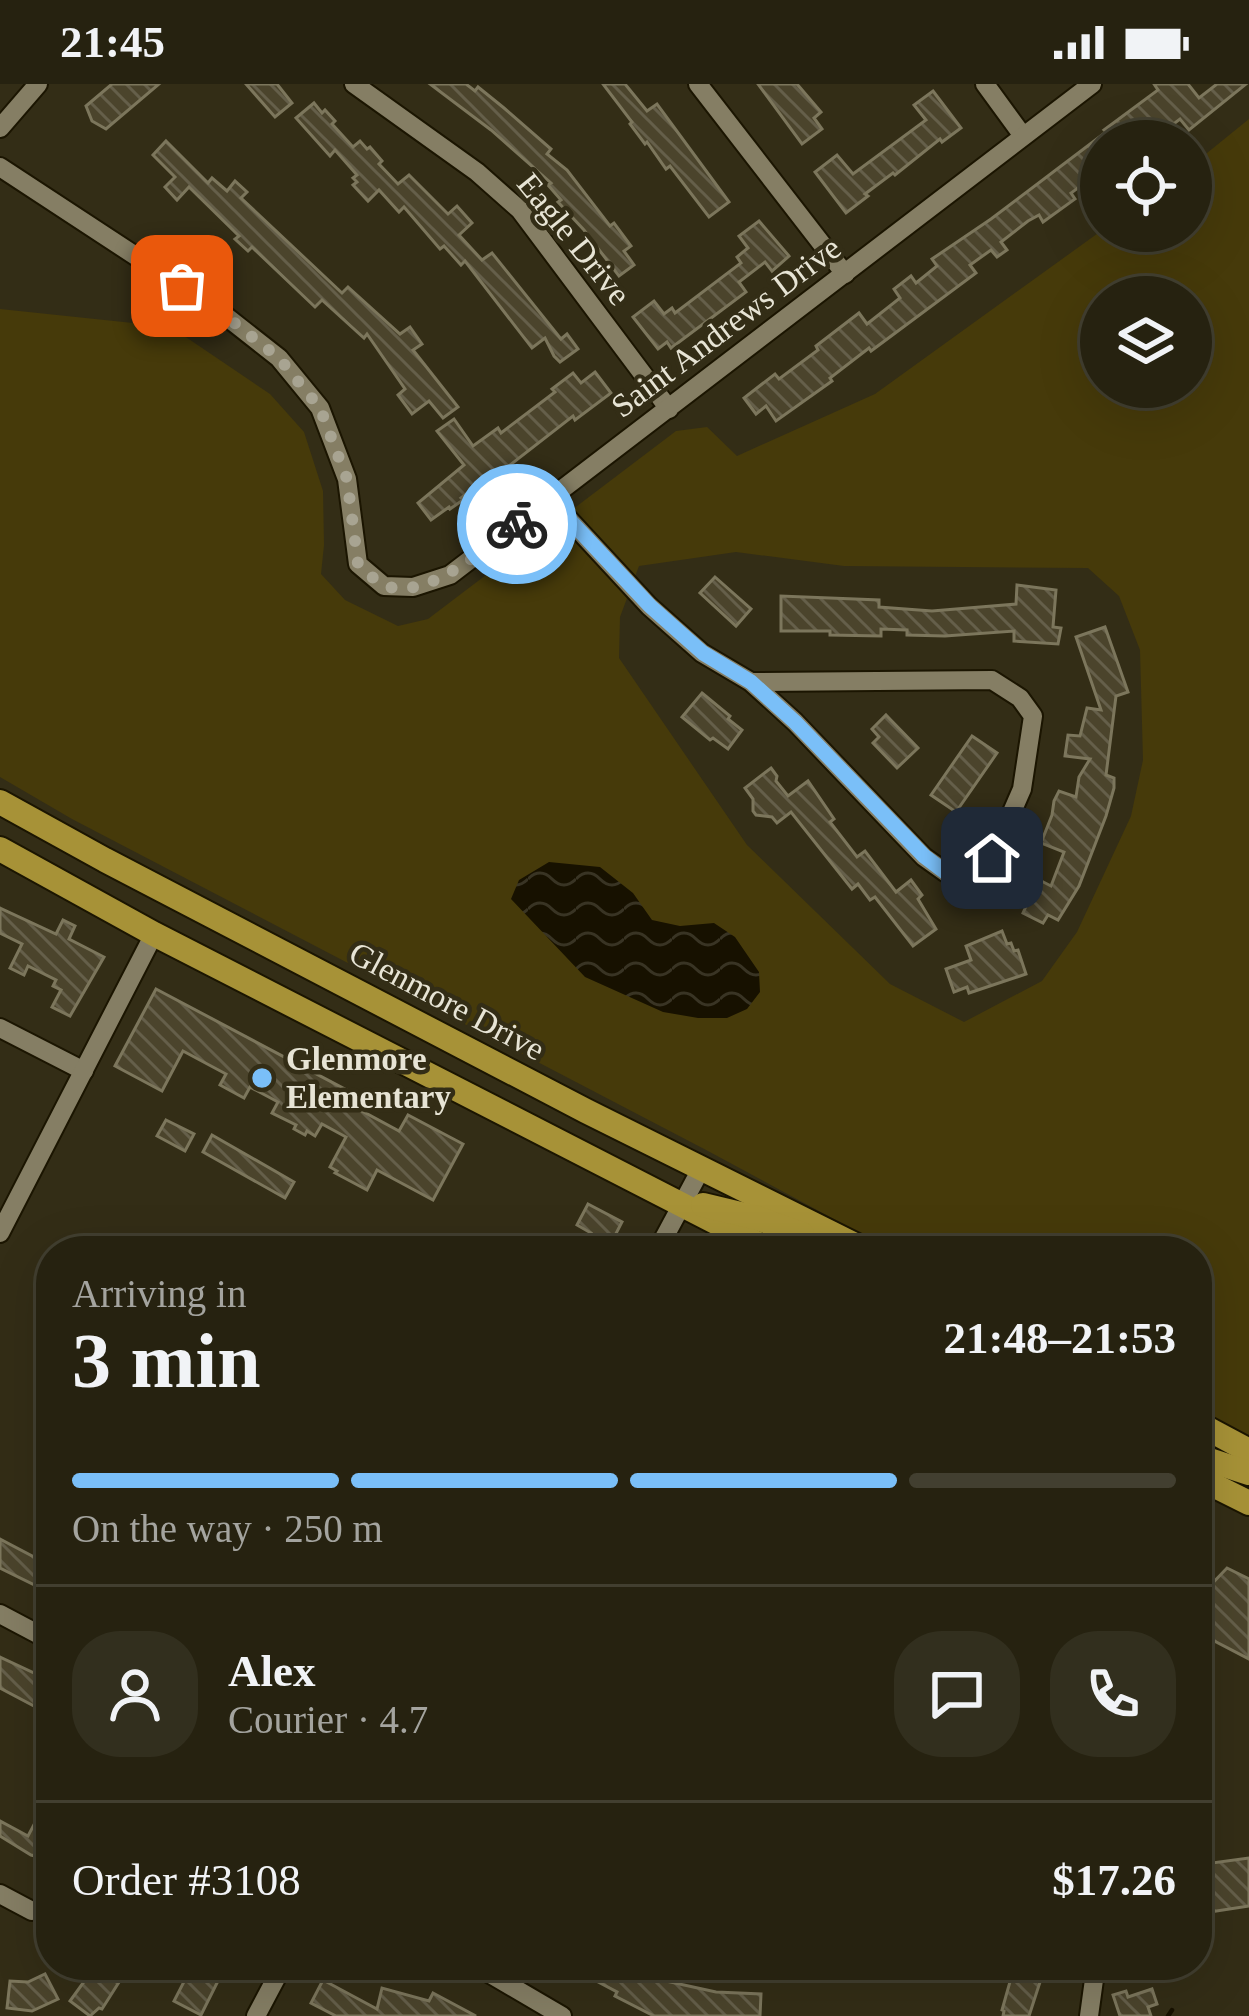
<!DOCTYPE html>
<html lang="en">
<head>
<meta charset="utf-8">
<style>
	:root { --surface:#262210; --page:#322f1e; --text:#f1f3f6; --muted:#a4a49f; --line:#423f30; --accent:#7abff8 }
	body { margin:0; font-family:"Times New Roman",serif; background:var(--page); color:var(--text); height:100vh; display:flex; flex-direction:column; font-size:45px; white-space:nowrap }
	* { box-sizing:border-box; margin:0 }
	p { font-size:39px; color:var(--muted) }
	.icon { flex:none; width:66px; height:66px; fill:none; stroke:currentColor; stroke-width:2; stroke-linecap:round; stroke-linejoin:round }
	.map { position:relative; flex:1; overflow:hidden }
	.details { position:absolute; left:36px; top:1152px; width:1176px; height:744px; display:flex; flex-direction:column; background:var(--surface); border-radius:48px; box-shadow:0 12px 48px #0002,0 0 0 3px var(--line) }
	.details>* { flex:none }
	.controls { position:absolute; left:1080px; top:36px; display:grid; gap:24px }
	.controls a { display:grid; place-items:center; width:132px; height:132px; border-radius:50%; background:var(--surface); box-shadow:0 12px 48px #0002,0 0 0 3px var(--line); font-size:60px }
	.pin { position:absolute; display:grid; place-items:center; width:102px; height:102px; color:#fff; margin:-51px; border-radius:24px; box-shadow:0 6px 18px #0006 }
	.courier { position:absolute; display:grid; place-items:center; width:120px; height:120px; margin:-60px; border:9px solid #7abff8; border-radius:50%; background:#fff; color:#222; box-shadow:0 3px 15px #0007 }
	.head em { font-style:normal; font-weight:800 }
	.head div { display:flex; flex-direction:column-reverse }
	.head { display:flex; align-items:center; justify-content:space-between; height:204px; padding:0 36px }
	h1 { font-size:78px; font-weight:800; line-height:90px }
	.bar { display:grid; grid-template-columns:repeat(4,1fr); gap:18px 12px; align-content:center; height:144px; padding:0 36px }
	.bar i { height:15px; border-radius:9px; background:var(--line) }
	.bar .selected { background:var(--accent) }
	.bar p { grid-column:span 4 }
	.line { display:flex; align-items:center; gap:30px; padding:0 36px; border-top:3px solid var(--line) }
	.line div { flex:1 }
	.round { display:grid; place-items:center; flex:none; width:126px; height:126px; border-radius:48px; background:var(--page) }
	.status { display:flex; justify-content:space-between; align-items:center; height:84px; padding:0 60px; background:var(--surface); direction:ltr }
	.status svg { height:33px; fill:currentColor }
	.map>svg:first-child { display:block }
	.grass { fill:#463a0a; fill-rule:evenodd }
	.water { fill:url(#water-waves) }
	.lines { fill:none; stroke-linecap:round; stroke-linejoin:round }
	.stream { stroke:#171100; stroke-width:4.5 }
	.building { fill:url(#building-back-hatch); stroke:#7c765c; stroke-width:3 }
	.minor-casing { stroke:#1b1501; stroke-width:22 }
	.major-casing { stroke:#1b1501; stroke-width:28 }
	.minor { stroke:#857e64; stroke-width:18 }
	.major { stroke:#a79237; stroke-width:24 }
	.done { stroke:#a8a492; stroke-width:12; stroke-dasharray:0 21.6 }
	.route { stroke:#7abff8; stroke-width:15 }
	.poi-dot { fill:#7abff8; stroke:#332d16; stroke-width:4.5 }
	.labels { text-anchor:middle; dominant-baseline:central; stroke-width:9; stroke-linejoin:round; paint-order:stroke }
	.street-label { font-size:33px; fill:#e7e4d5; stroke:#332d16 }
	.poi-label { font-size:33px; font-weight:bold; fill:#e7e4d5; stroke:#332d16; text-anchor:start }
</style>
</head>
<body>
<div class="status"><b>21:45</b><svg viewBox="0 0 49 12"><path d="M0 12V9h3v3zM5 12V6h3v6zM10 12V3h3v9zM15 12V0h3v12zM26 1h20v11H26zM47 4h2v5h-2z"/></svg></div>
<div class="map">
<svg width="1249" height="1932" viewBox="0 0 1249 1932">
	<defs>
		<pattern id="water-waves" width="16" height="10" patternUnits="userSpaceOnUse" patternTransform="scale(3)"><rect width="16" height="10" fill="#171100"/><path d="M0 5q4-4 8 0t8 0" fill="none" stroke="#393424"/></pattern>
		<pattern id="building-back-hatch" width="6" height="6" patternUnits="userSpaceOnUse" patternTransform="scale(3)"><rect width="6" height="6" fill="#4b442c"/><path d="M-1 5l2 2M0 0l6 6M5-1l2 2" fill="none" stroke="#655f4a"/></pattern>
	</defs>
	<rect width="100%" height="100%" fill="#332d16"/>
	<!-- grass -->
	<path class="grass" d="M1249,35V1357L1197,1330V1167H893L708,1067L72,735L0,693V225L171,243L270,310L304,348L323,407L324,461L321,490L345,516L398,542L428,535L676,347L707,343L737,372L875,310L1101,147H1191V82ZM1101,213H1191V303H1101ZM736,468L844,482L1088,484L1119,512L1140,566L1143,676L1131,732L1077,848L1042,897L964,938L890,900L747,761L619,574L620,533L639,482Z"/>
	<!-- water -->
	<path class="water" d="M549,778L600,783L633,809L652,836L680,842L714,839L735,853L759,888L760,908L747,925L727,934H698L663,928L585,893L511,815L519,796Z"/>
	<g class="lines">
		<!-- stream -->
		<path class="stream" d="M1168,1932L1172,1926"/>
	</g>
	<!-- building -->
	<g class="building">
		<path d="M112,0H159L106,45L92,37L86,22Z"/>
		<path d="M246,0H277L292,19L275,33Z"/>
		<path d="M430,0H466L475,7L478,3L504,24L551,65L547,70L567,86L610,142L614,139L631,162L624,167L634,181L619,192L584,146L558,118L561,116L548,101L551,99L491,46Z"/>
		<path d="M603,0H625L647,27L657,20L729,118L709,133L670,82L666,85L647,58L645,60L630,40L632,38Z"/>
		<path d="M758,0H797L821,28L814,34L822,45L802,60Z"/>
		<path d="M1154,0H1188L1199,14L1217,0H1246L1189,46L1180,35L1151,57H1101V87L1071,109L1075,115L1043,138L1039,131L1028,137L1001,158L1007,166L997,173L991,166L970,181L976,189L871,267L869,264L830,294L832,297L776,337L766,322L756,330L744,314L775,290L779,295L818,266L816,262L859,229L867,240L900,214L894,205L911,192L916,199L937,182L932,175L991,135L1106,48L1104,46L1158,6Z"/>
		<path d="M933,7L961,44L942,58L940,55L895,91L893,89L865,110L868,112L846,129L815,88L837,71L853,90L926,36L914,21Z"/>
		<path d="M314,19L322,29L325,26L335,37L332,40L353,63L360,57L367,65L370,63L382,77L379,80L398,100L409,91L448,130L457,122L472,139L459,151L482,176L492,169L561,255L567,250L578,265L560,278L554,272L545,254L532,264L465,177L461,181L444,162L440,165L404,123L399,128L379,106L368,117L353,101L357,98L353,94L357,91L335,66L330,72L296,34Z"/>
		<path d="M166,57L208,99L212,94L227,107L235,97L247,108L241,114L342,209L348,203L400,250L410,243L422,260L413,266L458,323L443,334L429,317L412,330L398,311L405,305L367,250L364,254L322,216L315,223L252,163L248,167L235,155L239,152L189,103L177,116L165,103L175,93L153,71Z"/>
		<path d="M759,137L789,172L772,187L765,178L739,198L746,208L671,264L667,258L658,265L633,233L654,217L664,230L672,224L675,229L741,179L737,173L748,164L739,152Z"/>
		<path d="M595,288L611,309L575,336L573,332L492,395L490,392L461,414L463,416L450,425L449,423L431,436L418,419L464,381L437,347L454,335L473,362L498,344L501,349L555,308L552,305L573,289L581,299Z"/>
		<path d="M715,493L751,525L736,542L700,509Z"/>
		<path d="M1017,501L1056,506L1053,543L1061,544L1058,560L1014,557V547L945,552L907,551V546L881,545V552L830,551V547H781V512L879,516V523L932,527L1016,520Z"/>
		<path d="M1105,543L1128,608L1116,612L1106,691L1114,694V704L1106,732L1079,802L1058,836L1048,831L1043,839L1023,829L1027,820L1010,809L1022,787L1051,802L1064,768L1041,759L1052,731L1054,717L1059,707L1076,713L1079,693L1090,675L1065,672L1068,651L1080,652L1087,624L1101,626L1076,553Z"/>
		<path d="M702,609L730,632L728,635L742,646L728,665L713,654L710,656L682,633Z"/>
		<path d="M886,631L918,664L897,684L873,659L879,653L872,645Z"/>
		<path d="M972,652L997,669L956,728L931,711Z"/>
		<path d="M771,684L777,692L776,697L788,712L808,697L834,735L830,738L857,773L865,767L896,808L911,796L922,811L918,815L936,845L913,862L875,813L870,816L858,800L852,805L791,728L777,739L772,733L756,731L753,727V715L745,704Z"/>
		<path d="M0,824L56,850L63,836L75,842L69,855L104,873L70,932L52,923L61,906L53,902L56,896L28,882L24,891L10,884L22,860L0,849Z"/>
		<path d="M1002,847L1007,860L1011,859L1014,867L1018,866L1026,890L969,909L967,903L954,908L946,885L971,876L966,862Z"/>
		<path d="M156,905L356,1011L351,1021L399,1047L408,1031L463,1060L433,1116L377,1086L367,1106L335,1089L337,1087L330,1083L346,1053L322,1040L315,1052L307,1047L305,1051L294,1045L296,1041L272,1029L278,1018L250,1003L244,1014L220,1001L226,990L183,967L162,1007L115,982Z"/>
		<path d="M166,1036L194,1050L185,1067L157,1052Z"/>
		<path d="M212,1051L294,1098L285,1114L203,1068Z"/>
		<path d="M588,1120L622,1138L607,1167H582L591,1149L577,1141Z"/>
		<path d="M0,1455L51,1482V1509L0,1484Z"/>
		<path d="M1227,1484L1249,1495V1575L1197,1548L1206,1506Z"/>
		<path d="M0,1573L51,1597V1631L0,1604Z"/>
		<path d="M38,1733L51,1740V1759L43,1774L31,1771L0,1752V1737L28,1752Z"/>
		<path d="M1249,1774V1822L1197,1830V1781Z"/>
		<path d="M96,1881H118L126,1887L102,1925L99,1924L90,1932L70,1917Z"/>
		<path d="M200,1881H226L201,1931L174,1917L190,1886L196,1889Z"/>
		<path d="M566,1881H658L667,1885L661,1896L716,1908L761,1910L760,1932H654L615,1912L617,1908Z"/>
		<path d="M1013,1887L1041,1895L1029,1932H1003L1004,1927L1002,1926Z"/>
		<path d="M45,1890L58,1915L32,1927L7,1924L10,1897L28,1898Z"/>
		<path d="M323,1896L377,1925L382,1904L429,1917L433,1909L476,1932H336L311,1919Z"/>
		<path d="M1152,1905L1157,1920L1148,1923L1151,1932H1120L1113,1911L1126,1907L1128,1913Z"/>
	</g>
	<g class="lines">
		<defs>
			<g id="minor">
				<path d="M354,0L477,88L520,126L669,325"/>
				<path d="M698,0L845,190"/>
				<path d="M985,0L1023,52"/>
				<path d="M0,44L38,0"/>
				<path d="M0,83L218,226L279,274L320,324L347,395L358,480L384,502L413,503L450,491L1092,0"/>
				<path d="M550,415L649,522L702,569L751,598L795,638L924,773L945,788L968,790L992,774L1022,705L1033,632L1020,614L992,596L751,598"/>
				<path d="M0,944L84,987"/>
				<path d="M0,1149L154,850"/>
				<path d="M657,1167L701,1085"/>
				<path d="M0,1530L51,1557"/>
				<path d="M0,1810L32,1827"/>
				<path d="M475,1881L562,1932"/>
				<path d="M256,1932L283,1881"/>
				<path d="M1089,1932L1096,1881"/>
			</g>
			<g id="major">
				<path d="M0,718L105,776L586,1027L867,1167"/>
				<path d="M0,765L154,850L772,1167"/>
				<path d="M703,1121L757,1134L802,1150"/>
				<path d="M1197,1339L1249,1367"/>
				<path d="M1197,1372L1249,1389"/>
				<path d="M1197,1393L1249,1419"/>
			</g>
		</defs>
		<!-- minor casing -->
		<use href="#minor" class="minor-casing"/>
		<!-- major casing -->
		<use href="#major" class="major-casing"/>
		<!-- minor -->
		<use href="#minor" class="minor"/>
		<!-- major -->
		<use href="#major" class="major"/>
	</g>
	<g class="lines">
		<!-- done -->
		<path class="done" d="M182,202L218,226L279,274L320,324L347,395L358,480C365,486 373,495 380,499C420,523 487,463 517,440"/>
		<!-- route -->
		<path class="route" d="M517,440L550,415L650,522L703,569L751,598L795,638L924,772L945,788L968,790L992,774"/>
	</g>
	<!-- markers -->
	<circle class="poi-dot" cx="262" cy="994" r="12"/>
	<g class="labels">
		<!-- street labels -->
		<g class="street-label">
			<text transform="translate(574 155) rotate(51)">Eagle Drive</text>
			<text transform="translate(726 243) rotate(-37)">Saint Andrews Drive</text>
			<text transform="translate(447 917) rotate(28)">Glenmore Drive</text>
		</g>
		<!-- poi labels -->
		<g class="poi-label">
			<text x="286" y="975">Glenmore<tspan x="286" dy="38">Elementary</tspan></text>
		</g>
	</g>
</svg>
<div class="controls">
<a><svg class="icon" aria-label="locate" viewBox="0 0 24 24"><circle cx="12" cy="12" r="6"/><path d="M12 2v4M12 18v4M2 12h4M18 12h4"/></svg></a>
<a><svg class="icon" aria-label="layers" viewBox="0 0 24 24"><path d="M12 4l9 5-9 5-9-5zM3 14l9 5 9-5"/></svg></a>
</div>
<div class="pin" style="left:182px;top:202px;background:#ea580c"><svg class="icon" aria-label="bag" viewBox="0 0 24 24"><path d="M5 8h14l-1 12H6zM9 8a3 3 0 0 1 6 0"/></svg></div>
<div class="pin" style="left:992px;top:774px;background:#1f2937"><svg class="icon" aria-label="home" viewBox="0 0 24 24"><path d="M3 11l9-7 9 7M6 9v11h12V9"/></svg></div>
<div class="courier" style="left:517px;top:440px"><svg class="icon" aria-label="bike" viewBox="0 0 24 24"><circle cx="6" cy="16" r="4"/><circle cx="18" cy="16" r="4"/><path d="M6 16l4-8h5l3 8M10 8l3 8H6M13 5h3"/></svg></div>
<section class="details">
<div class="head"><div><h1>3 min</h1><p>Arriving in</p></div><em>21:48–21:53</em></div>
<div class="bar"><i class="selected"></i><i class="selected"></i><i class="selected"></i><i></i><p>On the way · 250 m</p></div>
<div class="line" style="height:216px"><a class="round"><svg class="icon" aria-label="person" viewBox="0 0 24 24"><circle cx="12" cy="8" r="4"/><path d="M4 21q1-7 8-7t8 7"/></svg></a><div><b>Alex</b><p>Courier · 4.7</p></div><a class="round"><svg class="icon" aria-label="chat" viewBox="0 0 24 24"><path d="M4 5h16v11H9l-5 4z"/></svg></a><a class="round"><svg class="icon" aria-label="phone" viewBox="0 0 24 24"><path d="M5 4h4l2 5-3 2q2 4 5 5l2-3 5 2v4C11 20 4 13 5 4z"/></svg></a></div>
<div class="line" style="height:156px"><div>Order #3108</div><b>$17.26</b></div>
</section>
</div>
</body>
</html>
